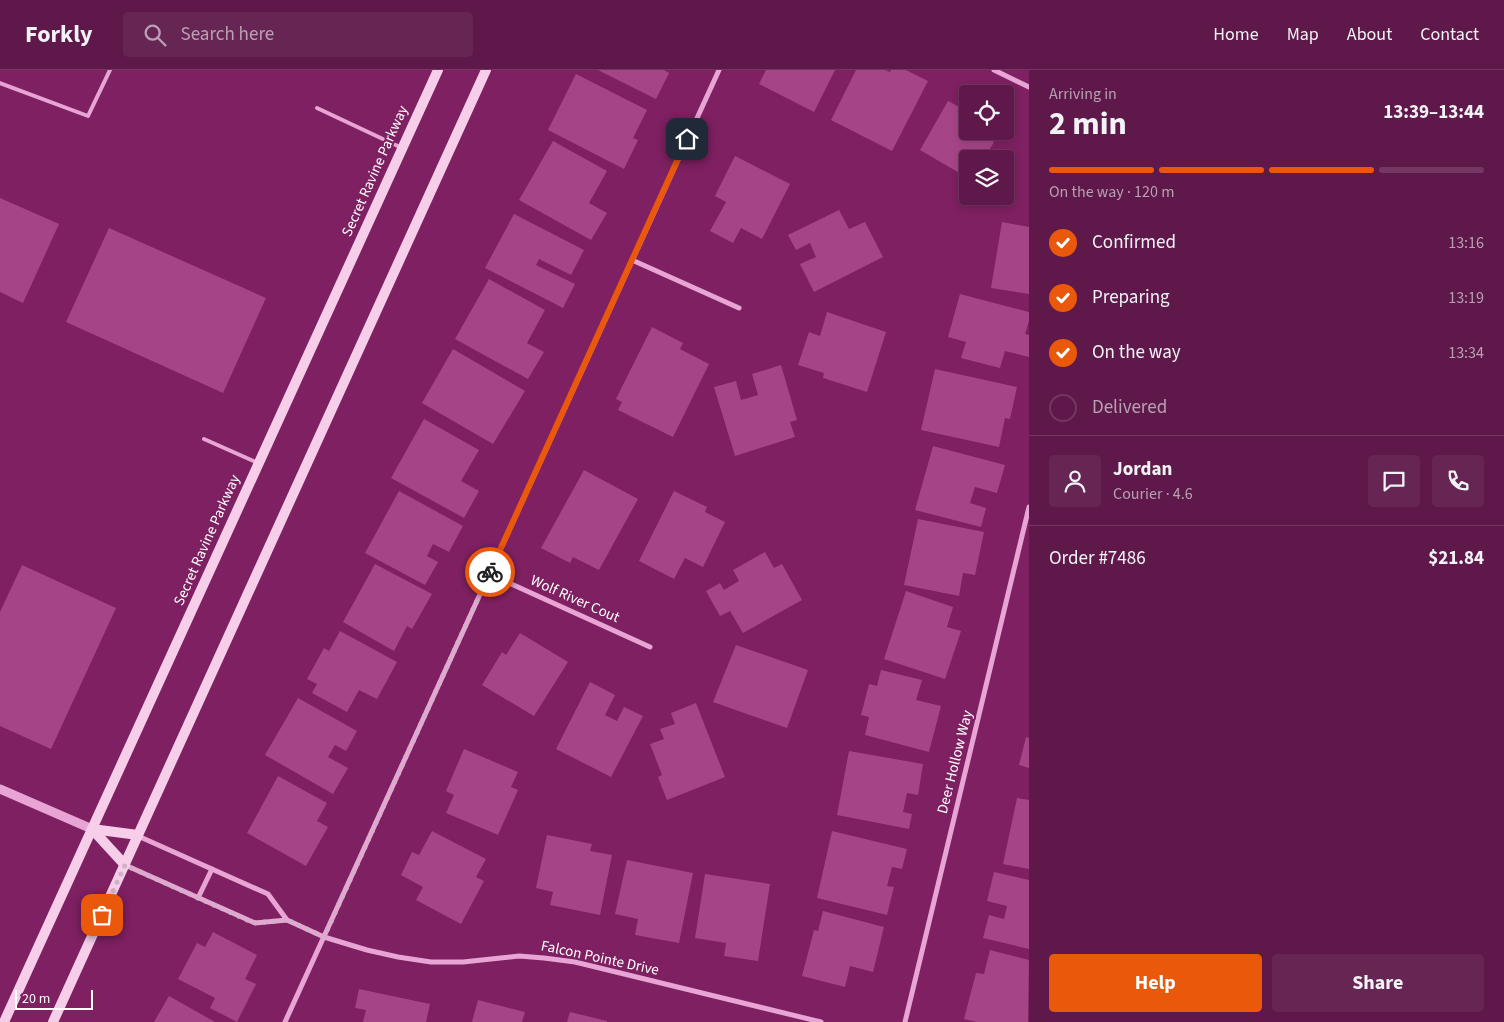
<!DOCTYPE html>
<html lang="en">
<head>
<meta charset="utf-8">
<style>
	:root { --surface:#5e1849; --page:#672553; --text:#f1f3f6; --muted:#b9a0b4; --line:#733761; --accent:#ea580c }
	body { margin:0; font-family:"Source Sans 3",sans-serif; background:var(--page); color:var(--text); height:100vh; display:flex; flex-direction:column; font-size:19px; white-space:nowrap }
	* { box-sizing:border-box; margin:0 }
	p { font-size:16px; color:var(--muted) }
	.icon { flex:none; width:28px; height:28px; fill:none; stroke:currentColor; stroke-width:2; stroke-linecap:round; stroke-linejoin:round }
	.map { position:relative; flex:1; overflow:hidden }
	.panel { display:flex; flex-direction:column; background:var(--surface); width:475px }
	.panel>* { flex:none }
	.fabs { position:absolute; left:959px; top:15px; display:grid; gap:10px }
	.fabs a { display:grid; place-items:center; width:55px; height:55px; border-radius:5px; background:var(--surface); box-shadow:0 2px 8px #0003,0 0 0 1px var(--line); font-size:25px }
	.scale { position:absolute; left:15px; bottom:12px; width:78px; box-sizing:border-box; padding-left:5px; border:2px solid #fff; border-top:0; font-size:14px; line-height:18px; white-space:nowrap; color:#fff; -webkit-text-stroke:4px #7e2061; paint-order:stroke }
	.pin { position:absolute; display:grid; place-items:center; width:42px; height:42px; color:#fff; margin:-21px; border-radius:10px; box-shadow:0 2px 8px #0006 }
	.courier { position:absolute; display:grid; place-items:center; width:50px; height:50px; margin:-25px; border:4px solid #ea580c; border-radius:50%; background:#fff; color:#222; box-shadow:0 1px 6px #0007 }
	.overview em { font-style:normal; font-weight:700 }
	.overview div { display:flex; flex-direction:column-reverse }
	.overview { display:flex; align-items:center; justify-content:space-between; height:85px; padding:0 20px }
	h1 { font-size:32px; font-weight:700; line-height:38px }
	.bar { display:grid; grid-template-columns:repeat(4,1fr); gap:8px 5px; align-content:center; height:60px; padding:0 20px }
	.bar i { height:6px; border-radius:4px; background:var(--line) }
	.bar .current { background:var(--accent) }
	.bar p { grid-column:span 4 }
	.line { display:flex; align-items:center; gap:12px; padding:0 20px; border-top:1px solid var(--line) }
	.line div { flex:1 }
	.round { display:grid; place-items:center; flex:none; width:52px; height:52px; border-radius:5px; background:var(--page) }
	ol { padding:0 20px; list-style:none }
	li { display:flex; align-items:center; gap:15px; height:55px }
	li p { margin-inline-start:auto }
	li .icon { padding:5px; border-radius:50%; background:var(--accent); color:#fff; stroke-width:4 }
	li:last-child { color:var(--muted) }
	li i { width:28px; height:28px; border:2px solid var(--line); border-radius:50% }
	.action { display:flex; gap:10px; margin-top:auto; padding:10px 20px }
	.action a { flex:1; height:58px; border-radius:5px; background:var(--accent); color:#fff; font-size:20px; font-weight:700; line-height:58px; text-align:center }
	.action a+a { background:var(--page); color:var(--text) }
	header { display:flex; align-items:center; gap:30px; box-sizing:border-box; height:70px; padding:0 25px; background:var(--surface); border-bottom:1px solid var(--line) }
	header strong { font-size:24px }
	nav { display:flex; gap:28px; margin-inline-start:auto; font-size:18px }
	.search { width:350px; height:45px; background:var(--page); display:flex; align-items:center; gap:12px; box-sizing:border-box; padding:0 18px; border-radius:5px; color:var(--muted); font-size:19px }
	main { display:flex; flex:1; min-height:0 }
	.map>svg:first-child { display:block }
	.building { fill:#a64488 }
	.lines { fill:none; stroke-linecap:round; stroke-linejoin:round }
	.service { stroke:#e7a4d4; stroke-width:4 }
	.minor { stroke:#e7a4d4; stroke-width:5 }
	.tertiary { stroke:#e7a4d4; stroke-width:9 }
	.secondary { stroke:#f6cee9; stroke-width:10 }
	.done { stroke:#d2b1c8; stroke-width:5; stroke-dasharray:0 9 }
	.route { stroke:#ea580c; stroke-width:6 }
	.labels { text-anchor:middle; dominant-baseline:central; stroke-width:4; stroke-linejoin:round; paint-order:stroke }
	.street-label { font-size:15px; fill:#fff; stroke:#7e2061 }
</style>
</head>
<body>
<header>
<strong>Forkly</strong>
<div class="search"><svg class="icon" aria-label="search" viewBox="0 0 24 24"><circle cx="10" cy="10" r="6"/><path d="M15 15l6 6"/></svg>Search here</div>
<nav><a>Home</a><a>Map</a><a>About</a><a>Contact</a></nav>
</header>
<main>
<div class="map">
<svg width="1029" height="952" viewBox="0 0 1029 952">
	<rect width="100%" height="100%" fill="#7e2061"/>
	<!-- building -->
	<g class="building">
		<path d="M598,0H664L669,3L656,29Z"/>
		<path d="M766,0H835L814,42L759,14Z"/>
		<path d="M856,0H885L890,2L891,0H906L928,11L892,81L831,50Z"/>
		<path d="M576,4L647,40L633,68L638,70L624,99L548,60Z"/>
		<path d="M968,28V61H984L982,65L994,72L984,89H968V108L920,80L948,31L961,38Z"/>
		<path d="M553,71L607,101L589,133L607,143L591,170L519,130Z"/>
		<path d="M735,86L790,114L762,169L741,158L733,173L710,161L726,132L715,126Z"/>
		<path d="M0,128L59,154L23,233L0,222Z"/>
		<path d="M839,140L849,159L865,152L883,187L814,222L800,194L816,187L810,173L796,180L788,165Z"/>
		<path d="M514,144L584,180L571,205L539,189L536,195L575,214L563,238L485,198Z"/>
		<path d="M1002,152L1029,157V224L991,218Z"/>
		<path d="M109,158L266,228L223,323L66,252Z"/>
		<path d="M489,209L545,240L527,273L544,282L528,309L455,269Z"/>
		<path d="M960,224L1029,242V251L1025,264L1029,265V287L1005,281L1000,298L961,288L966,272L948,267Z"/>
		<path d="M827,242L886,262L867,322L823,308L824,303L798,295L809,262L820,266Z"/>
		<path d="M652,257L683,273L680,279L709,294L673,367L618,340L622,332L616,329Z"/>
		<path d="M453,279L525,321L493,374L422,333Z"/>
		<path d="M781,295L797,350L790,352L795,367L735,386L714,317L736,311L741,330L758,325L752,304Z"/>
		<path d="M935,299L1017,317L1010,349L1005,348L999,377L921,360Z"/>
		<path d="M424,349L479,380L461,411L479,421L464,448L391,408Z"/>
		<path d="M933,376L1005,395L997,423L975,417L970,433L986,438L981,457L915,440Z"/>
		<path d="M584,400L638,429L599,500L573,487L570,493L541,478Z"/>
		<path d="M399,421L463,456L449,482L433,474L427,486L438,492L425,515L365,483Z"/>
		<path d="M674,421L707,437L705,442L725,452L703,497L685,488L674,509L639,491Z"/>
		<path d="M918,449L984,462L975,505L963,503L959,526L904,515Z"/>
		<path d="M765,482L774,498L782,494L802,530L743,563L730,541L720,546L706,521L720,513L724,520L739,511L733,500Z"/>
		<path d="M375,494L432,524L412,559L407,556L394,581L343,552Z"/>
		<path d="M22,495L116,538L51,679L0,656V542Z"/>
		<path d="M906,521L953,537L947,557L961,561L945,609L884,589Z"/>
		<path d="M340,561L397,592L377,629L359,620L347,642L312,623L317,614L307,609L324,578L329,581Z"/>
		<path d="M520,563L568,592L534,646L482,615L502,582L506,585Z"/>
		<path d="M736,575L808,600L787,658L713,632Z"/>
		<path d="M881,600L922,610L916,630L941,636L929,682L865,665L869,647L861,645L869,614L877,616Z"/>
		<path d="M590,612L615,625L605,645L617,651L624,637L643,646L611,707L556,679Z"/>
		<path d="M298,628L357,661L346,681L335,675L328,687L348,698L333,724L265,685Z"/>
		<path d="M696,633L725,707L667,730L658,707L662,705L650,674L664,669L660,659L675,654L671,643Z"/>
		<path d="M1026,667L1029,668V698L1019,695Z"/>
		<path d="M464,679L518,702L511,717L518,720L498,765L446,743L454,725L446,721Z"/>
		<path d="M849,681L923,694L918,725L907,723L903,742L912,744L909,759L837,745Z"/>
		<path d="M278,706L327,733L317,751L328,757L306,796L247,763Z"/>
		<path d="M1017,728L1029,730V799L1003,794Z"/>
		<path d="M432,761L486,789L476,807L484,811L461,854L416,830L423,817L401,805L412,782L419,785Z"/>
		<path d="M832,761L907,779L902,799L892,797L887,816L894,817L887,845L817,828Z"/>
		<path d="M547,765L592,774L590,781L612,785L600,845L550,835L553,822L536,818Z"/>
		<path d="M627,790L693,803L679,873L635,865L638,849L615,844Z"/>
		<path d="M994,802L1029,810V879L983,868L989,845L1004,849L1007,836L987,831Z"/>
		<path d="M705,804L770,814L758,891L724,886L726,873L695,868Z"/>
		<path d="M823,841L884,857L873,902L850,896L845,917L802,906L814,860L818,861Z"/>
		<path d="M213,862L257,885L245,909L256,914L237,952L210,938L215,928L178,909L197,873L205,877Z"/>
		<path d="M990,880L1029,890L1028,952H977L964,949L976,903L984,904Z"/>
		<path d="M359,919L430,934L426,952H363L366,940L355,938Z"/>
		<path d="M169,926L215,952H154Z"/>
		<path d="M478,930L525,942L522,952H472Z"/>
		<path d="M570,942L607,951V952H567Z"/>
	</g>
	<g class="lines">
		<!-- service -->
		<g class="service">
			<path d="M0,13L88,46L110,0"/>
			<path d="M317,38L402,78"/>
			<path d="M204,369L258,393"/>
		</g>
		<!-- minor -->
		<g class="minor">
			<path d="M994,0L1029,17"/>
			<path d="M632,190L739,238"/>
			<path d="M489,504L650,577"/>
			<path d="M138,766L268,824L287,850"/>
			<path d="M125,795L255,853L287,850L324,867L367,880L398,887L431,892H463L519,886L544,888L575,892L821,952"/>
			<path d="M198,828L212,799"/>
			<path d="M285,952L719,0"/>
			<path d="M905,952L1029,437"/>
		</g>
		<!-- tertiary -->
		<path class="tertiary" d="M0,719L92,759"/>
		<!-- secondary -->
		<g class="secondary">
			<path d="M92,759L125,795"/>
			<path d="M92,759L138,765"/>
			<path d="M4,952L438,0"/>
			<path d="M53,952L486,0"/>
		</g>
	</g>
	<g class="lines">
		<!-- done -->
		<path class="done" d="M102,845L125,795L254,853L287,850L324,867L490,502"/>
		<!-- route -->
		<path class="route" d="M490,502L687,69"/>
	</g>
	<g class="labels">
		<!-- street labels -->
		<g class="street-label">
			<text transform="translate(375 101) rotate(-66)">Secret Ravine Parkway</text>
			<text transform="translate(207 470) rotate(-66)">Secret Ravine Parkway</text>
			<text transform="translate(575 529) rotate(24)">Wolf River Cout</text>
			<text transform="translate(955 692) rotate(-76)">Deer Hollow Way</text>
			<text transform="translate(600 888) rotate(12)">Falcon Pointe Drive</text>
		</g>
	</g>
</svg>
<div class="fabs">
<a><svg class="icon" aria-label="locate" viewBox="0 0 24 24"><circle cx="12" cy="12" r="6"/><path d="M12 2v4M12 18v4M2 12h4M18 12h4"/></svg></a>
<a><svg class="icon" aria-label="layers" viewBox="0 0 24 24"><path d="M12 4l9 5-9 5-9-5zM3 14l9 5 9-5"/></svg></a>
</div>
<div class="scale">20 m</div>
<div class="pin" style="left:102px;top:845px;background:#ea580c"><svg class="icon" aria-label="bag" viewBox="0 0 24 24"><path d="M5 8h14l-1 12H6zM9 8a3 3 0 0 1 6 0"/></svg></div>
<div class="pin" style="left:687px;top:69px;background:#1f2937"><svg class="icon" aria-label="home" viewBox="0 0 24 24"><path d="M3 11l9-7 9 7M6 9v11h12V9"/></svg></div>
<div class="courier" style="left:490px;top:502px"><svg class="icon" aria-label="bike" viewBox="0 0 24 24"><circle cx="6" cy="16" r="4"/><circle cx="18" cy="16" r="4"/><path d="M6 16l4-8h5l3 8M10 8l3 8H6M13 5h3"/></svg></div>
</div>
<section class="panel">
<div class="overview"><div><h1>2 min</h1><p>Arriving in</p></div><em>13:39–13:44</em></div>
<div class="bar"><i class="current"></i><i class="current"></i><i class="current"></i><i></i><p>On the way · 120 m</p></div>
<ol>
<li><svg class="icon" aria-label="check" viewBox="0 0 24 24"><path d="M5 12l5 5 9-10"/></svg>Confirmed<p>13:16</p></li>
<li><svg class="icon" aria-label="check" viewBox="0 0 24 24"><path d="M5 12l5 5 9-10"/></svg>Preparing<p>13:19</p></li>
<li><svg class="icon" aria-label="check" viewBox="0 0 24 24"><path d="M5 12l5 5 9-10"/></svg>On the way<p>13:34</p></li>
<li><i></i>Delivered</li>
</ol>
<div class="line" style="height:90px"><a class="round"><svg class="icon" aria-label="person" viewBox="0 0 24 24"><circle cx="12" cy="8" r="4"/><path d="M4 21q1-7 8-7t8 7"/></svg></a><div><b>Jordan</b><p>Courier · 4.6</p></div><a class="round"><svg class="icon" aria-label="chat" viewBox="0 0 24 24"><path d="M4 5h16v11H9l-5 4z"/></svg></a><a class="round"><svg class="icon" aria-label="phone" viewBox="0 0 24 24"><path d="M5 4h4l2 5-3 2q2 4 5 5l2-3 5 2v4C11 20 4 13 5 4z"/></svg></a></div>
<div class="line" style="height:65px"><div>Order #7486</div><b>$21.84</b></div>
<div class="action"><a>Help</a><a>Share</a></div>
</section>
</main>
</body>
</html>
